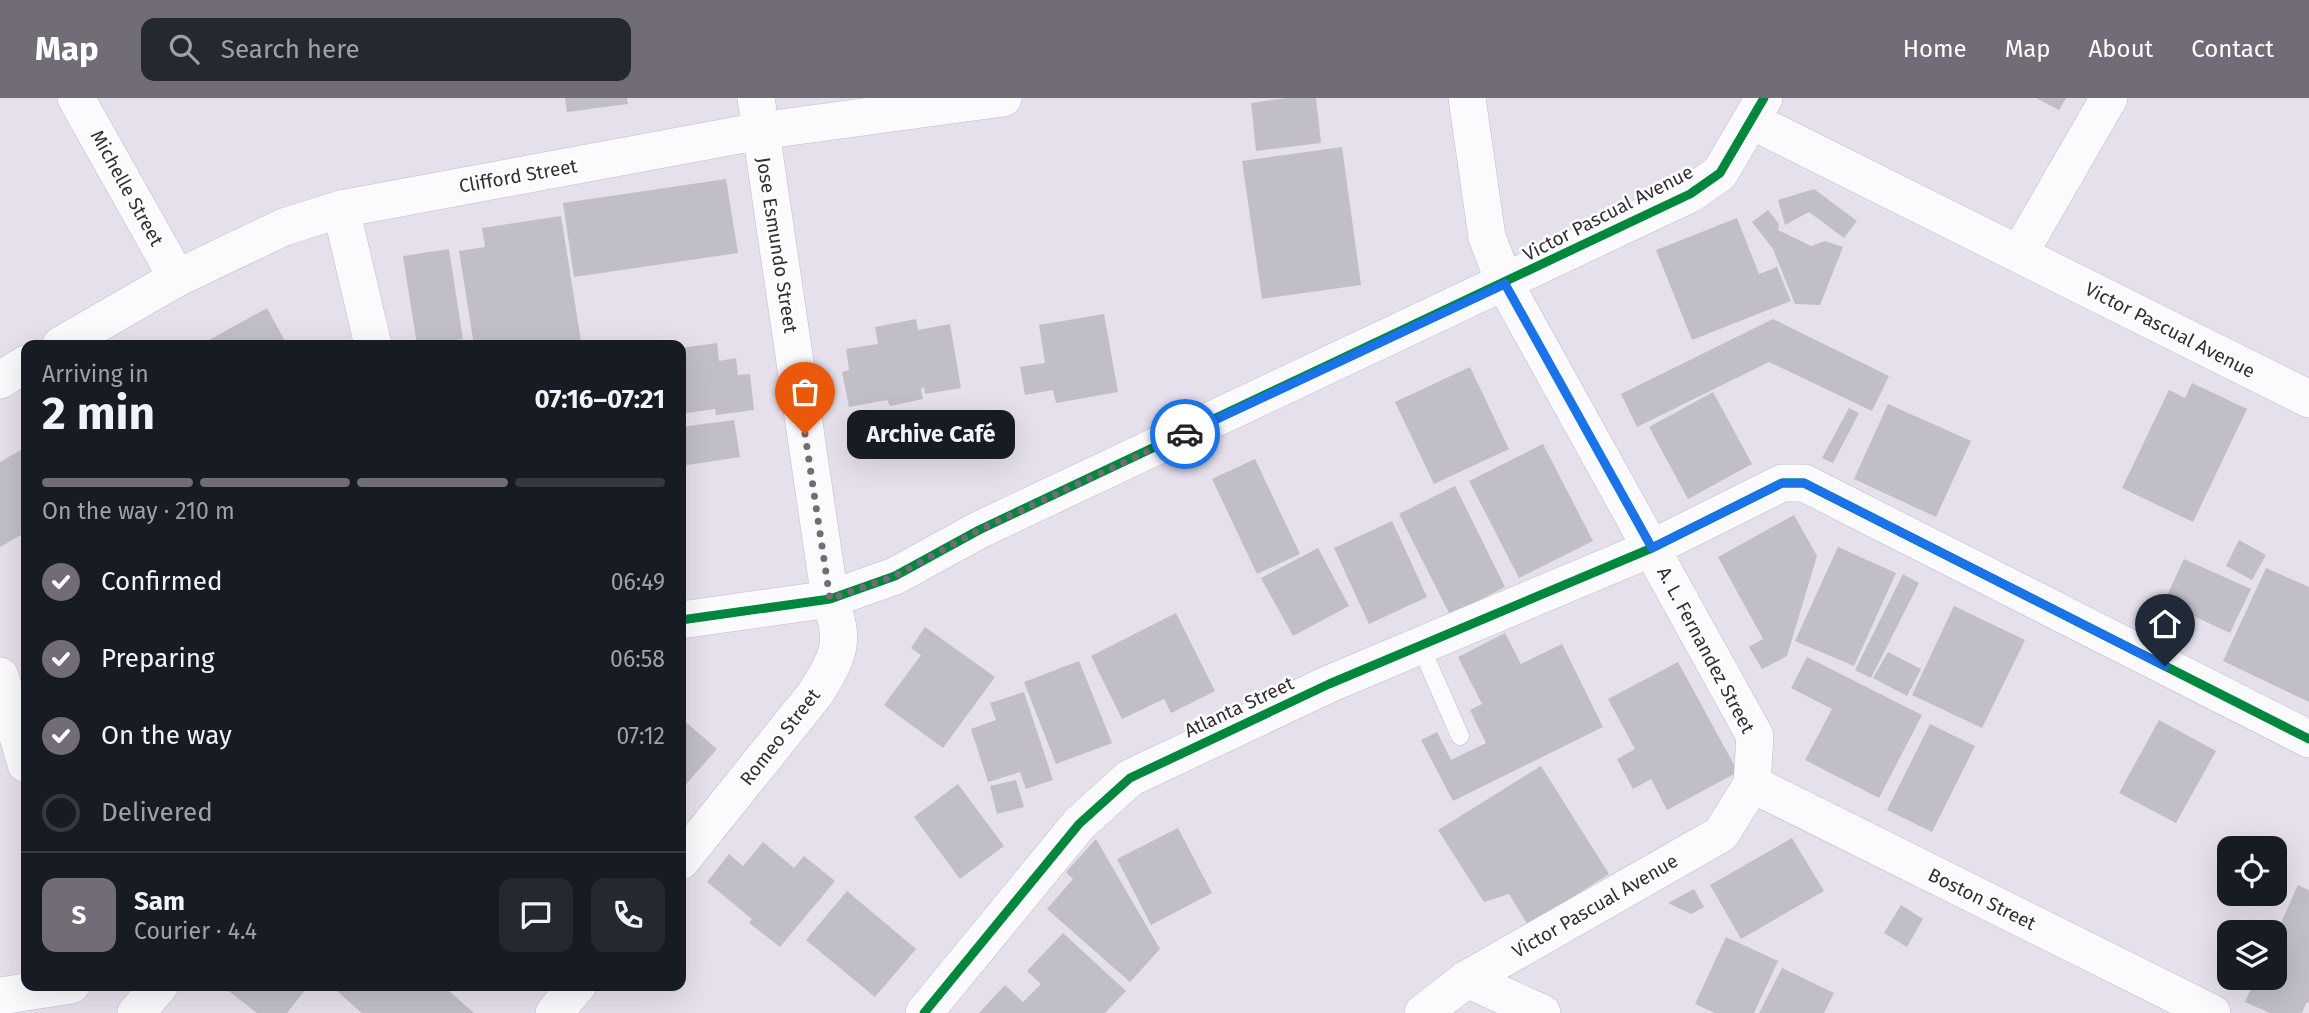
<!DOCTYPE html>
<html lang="en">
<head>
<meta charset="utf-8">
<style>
	:root { --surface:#171b24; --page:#242831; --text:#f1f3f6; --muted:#9ea1a6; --line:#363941; --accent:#716c76 }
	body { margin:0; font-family:"Fira Sans",sans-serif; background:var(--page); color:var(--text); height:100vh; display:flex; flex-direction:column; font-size:26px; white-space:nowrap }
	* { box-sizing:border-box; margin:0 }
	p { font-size:23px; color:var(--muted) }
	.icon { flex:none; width:38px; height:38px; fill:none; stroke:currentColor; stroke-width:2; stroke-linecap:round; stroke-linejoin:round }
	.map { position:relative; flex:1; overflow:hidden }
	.panel { position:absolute; left:21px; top:242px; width:665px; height:651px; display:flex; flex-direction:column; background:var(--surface); border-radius:14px; box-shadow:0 7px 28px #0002 }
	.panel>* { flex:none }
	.buttons { position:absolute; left:2217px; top:738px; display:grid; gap:14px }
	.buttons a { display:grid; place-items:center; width:70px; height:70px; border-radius:14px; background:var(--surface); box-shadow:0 7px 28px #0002; font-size:35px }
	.pin { position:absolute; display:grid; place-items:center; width:60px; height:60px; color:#fff; margin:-72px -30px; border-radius:50% 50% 50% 0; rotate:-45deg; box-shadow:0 0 7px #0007 }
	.pin .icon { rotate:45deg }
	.courier { position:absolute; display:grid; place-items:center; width:70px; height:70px; margin:-35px; border:5px solid #1a73e8; border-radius:50%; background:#fff; color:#222; box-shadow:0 2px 9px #0007 }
	.bubble { position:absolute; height:49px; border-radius:14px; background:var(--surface); box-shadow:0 7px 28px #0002; font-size:23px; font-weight:700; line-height:49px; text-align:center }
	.overview em { font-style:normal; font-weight:700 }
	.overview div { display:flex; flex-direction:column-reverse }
	.overview { display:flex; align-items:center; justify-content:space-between; height:119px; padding:0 21px }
	h1 { font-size:46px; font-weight:700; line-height:52px }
	.bar { display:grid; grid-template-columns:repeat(4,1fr); gap:10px 7px; align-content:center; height:84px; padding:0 21px }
	.bar i { height:9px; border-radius:5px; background:var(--line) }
	.bar .selected { background:var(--accent) }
	.bar p { grid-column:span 4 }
	.line { display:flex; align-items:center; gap:18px; padding:0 21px; border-top:2px solid var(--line) }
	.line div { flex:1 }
	.round { display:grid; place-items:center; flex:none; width:74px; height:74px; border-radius:14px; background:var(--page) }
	ol { padding:0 21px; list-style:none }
	li { display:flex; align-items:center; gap:21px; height:77px }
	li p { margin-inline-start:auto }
	li .icon { padding:7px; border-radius:50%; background:var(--accent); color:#fff; stroke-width:4 }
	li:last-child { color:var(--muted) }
	li i { width:38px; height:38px; border:4px solid var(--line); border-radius:50% }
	header { display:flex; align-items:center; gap:42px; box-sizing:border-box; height:98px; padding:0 35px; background:var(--accent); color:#fff }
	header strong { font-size:33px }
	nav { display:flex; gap:38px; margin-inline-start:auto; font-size:24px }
	.search { width:490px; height:63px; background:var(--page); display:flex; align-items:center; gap:18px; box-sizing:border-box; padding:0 24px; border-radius:14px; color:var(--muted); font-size:26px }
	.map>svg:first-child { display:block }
	.building { fill:#c2bec8 }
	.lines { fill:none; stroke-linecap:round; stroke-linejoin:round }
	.lane-casing { stroke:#c1bdc6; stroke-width:19 }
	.street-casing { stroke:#c1bdc6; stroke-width:38 }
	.lane { stroke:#fbfafc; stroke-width:18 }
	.street { stroke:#fbfafc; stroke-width:37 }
	.cycleway-casing { stroke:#fff; stroke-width:13 }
	.cycleway { stroke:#00873e; stroke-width:9 }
	.done { stroke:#716c76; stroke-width:7; stroke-dasharray:0 12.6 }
	.route { stroke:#1a73e8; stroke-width:9 }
	.labels { text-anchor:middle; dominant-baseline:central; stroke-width:5; stroke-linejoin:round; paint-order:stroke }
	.street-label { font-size:19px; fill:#322e37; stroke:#fff }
</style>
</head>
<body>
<header>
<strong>Map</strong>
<div class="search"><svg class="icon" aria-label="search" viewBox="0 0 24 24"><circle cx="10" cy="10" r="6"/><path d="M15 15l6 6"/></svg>Search here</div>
<nav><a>Home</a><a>Map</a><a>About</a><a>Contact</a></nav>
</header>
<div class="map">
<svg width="2309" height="915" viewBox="0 0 2309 915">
	<rect width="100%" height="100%" fill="#e5e0ec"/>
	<!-- building -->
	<g class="building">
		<path d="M565,0H627L628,6L567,14Z"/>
		<path d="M1287,0H1316L1321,45L1256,53L1251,5Z"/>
		<path d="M2036,0H2066L2059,12Z"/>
		<path d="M1342,49L1361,187L1262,201L1242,63Z"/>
		<path d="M726,81L738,155L574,179L563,105Z"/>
		<path d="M1814,91L1857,123L1844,140L1809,114L1785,127L1778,102Z"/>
		<path d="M1768,112L1779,126L1778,132L1811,148L1825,143L1843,149L1820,207L1795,206L1773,151L1752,124Z"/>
		<path d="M561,118L581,243L554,247H474L459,153L485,149L482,130Z"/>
		<path d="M1737,120L1759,176L1777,169L1791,203L1692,242L1656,152Z"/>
		<path d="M449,151L463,241L417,247L403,158Z"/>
		<path d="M267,210L287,247H200Z"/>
		<path d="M1104,216L1118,294L1056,305L1053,292L1025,297L1020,269L1045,265L1039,227Z"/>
		<path d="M916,221L918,232L950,226L961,290L925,296L924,289L921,291L923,301L890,308L887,302L849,309L842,274L849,272L846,251L878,246L875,229Z"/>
		<path d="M1773,221L1889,278L1872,313L1769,264L1637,329L1621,296Z"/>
		<path d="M717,245L719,263L736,260L738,277L750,276L754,312L716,317L715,311L681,316V250Z"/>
		<path d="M1470,269L1509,351L1434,386L1395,304Z"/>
		<path d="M2192,285L2247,311L2193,424L2122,390L2169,292L2185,300Z"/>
		<path d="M1713,294L1752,366L1688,401L1649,329Z"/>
		<path d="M1888,306L1971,343L1936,419L1854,381Z"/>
		<path d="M1849,310L1859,315L1833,365L1822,360Z"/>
		<path d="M734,322L740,359L681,368V329Z"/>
		<path d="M1543,346L1593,443L1519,480L1469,383Z"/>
		<path d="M26,349V434L0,449V364Z"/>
		<path d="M1255,361L1300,456L1257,476L1212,381Z"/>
		<path d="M1455,388L1505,489L1450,517L1399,416Z"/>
		<path d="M1794,417L1817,458L1787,558L1762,571L1749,549L1763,541L1718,459Z"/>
		<path d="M1392,423L1427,499L1369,526L1334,450Z"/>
		<path d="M2239,442L2266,457L2252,482L2226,468Z"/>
		<path d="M1838,449L1896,475L1854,568L1795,543Z"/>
		<path d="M1318,450L1349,508L1293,538L1261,480Z"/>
		<path d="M2184,461L2251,491L2230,535L2164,504Z"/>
		<path d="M2266,470L2309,489V604L2223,563Z"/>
		<path d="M1903,476L1919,485L1871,580L1855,572Z"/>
		<path d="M1954,508L2025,542L1982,630L1912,597Z"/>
		<path d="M1176,515L1215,593L1171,615L1164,601L1122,621L1091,558Z"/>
		<path d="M925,529L995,579L943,650L884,607L921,557L911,550Z"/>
		<path d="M1505,535L1521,566L1562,546L1603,629L1453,703L1421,642L1437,634L1451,662L1486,645L1470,612L1482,606L1458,559Z"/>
		<path d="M1888,554L1921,571L1907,598L1873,580Z"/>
		<path d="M1807,559L1922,617L1879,700L1805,662L1832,611L1791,590Z"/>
		<path d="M1079,563L1112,645L1056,666L1024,584Z"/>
		<path d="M1678,564L1738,674L1667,712L1651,681L1633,691L1617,661L1635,651L1608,601Z"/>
		<path d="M1024,594L1053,682L1026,691L1020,674L988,684L971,631L996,622L990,605Z"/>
		<path d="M681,620L717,651L681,692Z"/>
		<path d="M2159,622L2216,653L2176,725L2119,695Z"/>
		<path d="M1930,626L1975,648L1932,734L1887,712Z"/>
		<path d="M1541,668L1609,776L1528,827L1509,796L1484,804L1438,732Z"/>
		<path d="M1016,682L1024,709L997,716L990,688Z"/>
		<path d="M958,686L1004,748L960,781L914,719Z"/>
		<path d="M1178,730L1212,795L1151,827L1117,761Z"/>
		<path d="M1792,740L1824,793L1741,841L1710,787Z"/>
		<path d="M1096,741L1160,851L1130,884L1047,811L1073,781L1066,774Z"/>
		<path d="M763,744L794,770L804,758L835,783L780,849L749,825L752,821L707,784L729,756L743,768Z"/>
		<path d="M2298,787L2309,792V905L2307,904L2302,915H2270L2245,904L2256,880H2275V838Z"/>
		<path d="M1694,791L1704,809L1691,816L1668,805Z"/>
		<path d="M847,793L916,851L875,899L806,842Z"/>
		<path d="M1901,807L1923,821L1907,849L1884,835Z"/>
		<path d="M1063,835L1126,893L1105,915H979L1005,887L1023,904L1041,886L1027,873Z"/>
		<path d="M1726,839L1778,863L1754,915H1715L1695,906Z"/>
		<path d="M1782,870L1834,895L1824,915H1759Z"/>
		<path d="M229,887H309L287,915H257L226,891Z"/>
		<path d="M330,887H442L474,915H362Z"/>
	</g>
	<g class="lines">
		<defs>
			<path id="lane" d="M1420,547L1460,638"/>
			<g id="street">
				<path d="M76,0L177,180"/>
				<path d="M1752,23L2309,301"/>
				<path d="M341,111L373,247"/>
				<path d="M2019,156L2109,0"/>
				<path d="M61,247L177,180L284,129L341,111L760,33L1003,0"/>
				<path d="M0,282L26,266"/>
				<path d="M681,522L830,501L895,478L979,432L1690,96L1720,75L1764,0"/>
				<path d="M0,578L26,666"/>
				<path d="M1752,686L2212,915"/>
				<path d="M681,763L815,596C839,557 846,545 830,501L756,0"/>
				<path d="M1467,881L1542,915"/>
				<path d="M0,898L71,887"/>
				<path d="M136,915L160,887"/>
				<path d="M554,915L578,887"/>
				<path d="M924,915L1079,726L1130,680L1329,586L1652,450L1782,385H1804L2309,641"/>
				<path d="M1423,915L1467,881L1721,736L1752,686L1755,638L1505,186L1487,139L1467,0"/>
			</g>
		</defs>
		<!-- lane casing -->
		<use href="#lane" class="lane-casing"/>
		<!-- street casing -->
		<use href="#street" class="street-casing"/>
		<!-- lane -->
		<use href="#lane" class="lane"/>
		<!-- street -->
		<use href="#street" class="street"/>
		<defs>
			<g id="cycleway">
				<path d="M681,522L830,501L895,478L979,432L1690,96L1720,75L1764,0"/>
				<path d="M924,915L1079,726L1130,680L1329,586L1652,450L1782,385H1804L2309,641"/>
			</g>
		</defs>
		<!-- cycleway casing -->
		<use href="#cycleway" class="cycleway-casing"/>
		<!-- cycleway -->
		<use href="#cycleway" class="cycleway"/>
	</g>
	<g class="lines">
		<!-- done -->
		<path class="done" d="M805,336L830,501L895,478L979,432L1185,336"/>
		<!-- route -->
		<path class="route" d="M1185,336L1505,186L1652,450L1782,385H1804L2165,568"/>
	</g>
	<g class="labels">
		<!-- street labels -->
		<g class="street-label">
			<text transform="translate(518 78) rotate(-10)">Clifford Street</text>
			<text transform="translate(127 90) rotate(61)">Michelle Street</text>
			<text transform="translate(1608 115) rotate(-27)">Victor Pascual Avenue</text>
			<text transform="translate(777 147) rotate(81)">Jose Esmundo Street</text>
			<text transform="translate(2170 232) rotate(27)">Victor Pascual Avenue</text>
			<text transform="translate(1706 552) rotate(62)">A. L. Fernandez Street</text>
			<text transform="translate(1239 609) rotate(-25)">Atlanta Street</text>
			<text transform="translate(780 639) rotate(-52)">Romeo Street</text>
			<text transform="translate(1982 801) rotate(26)">Boston Street</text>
			<text transform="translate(1595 808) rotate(-30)">Victor Pascual Avenue</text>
		</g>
	</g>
</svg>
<div class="buttons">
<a><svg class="icon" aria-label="locate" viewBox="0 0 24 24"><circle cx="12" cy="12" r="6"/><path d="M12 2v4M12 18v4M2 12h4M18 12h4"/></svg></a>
<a><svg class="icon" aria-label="layers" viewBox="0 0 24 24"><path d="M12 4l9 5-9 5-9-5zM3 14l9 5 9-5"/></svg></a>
</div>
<div class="pin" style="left:805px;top:336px;background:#ea580c"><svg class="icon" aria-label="bag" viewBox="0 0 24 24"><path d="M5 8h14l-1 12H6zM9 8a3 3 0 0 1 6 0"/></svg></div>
<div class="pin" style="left:2165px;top:568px;background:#1f2937"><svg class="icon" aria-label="home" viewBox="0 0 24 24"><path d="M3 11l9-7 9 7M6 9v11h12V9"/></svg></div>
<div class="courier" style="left:1185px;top:336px"><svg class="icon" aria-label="car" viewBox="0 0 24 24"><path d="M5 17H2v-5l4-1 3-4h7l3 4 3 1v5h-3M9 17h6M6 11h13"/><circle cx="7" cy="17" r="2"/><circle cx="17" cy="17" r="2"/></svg></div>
<div class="bubble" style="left:847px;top:312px;width:168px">Archive Café</div>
<section class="panel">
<div class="overview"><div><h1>2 min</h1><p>Arriving in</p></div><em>07:16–07:21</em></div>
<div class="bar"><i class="selected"></i><i class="selected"></i><i class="selected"></i><i></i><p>On the way · 210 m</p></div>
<ol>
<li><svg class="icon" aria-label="check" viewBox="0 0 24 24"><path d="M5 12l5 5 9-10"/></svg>Confirmed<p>06:49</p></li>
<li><svg class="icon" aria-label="check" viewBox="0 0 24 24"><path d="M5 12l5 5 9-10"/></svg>Preparing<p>06:58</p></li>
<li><svg class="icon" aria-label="check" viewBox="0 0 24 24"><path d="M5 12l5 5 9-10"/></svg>On the way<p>07:12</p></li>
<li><i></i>Delivered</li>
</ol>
<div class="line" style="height:126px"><b class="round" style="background:var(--accent);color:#fff">S</b><div><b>Sam</b><p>Courier · 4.4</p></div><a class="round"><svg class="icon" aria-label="chat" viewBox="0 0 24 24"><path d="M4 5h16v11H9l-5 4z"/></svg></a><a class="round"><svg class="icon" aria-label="phone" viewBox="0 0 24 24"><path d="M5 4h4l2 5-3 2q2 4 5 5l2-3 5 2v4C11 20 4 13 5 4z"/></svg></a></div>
</section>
</div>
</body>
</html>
